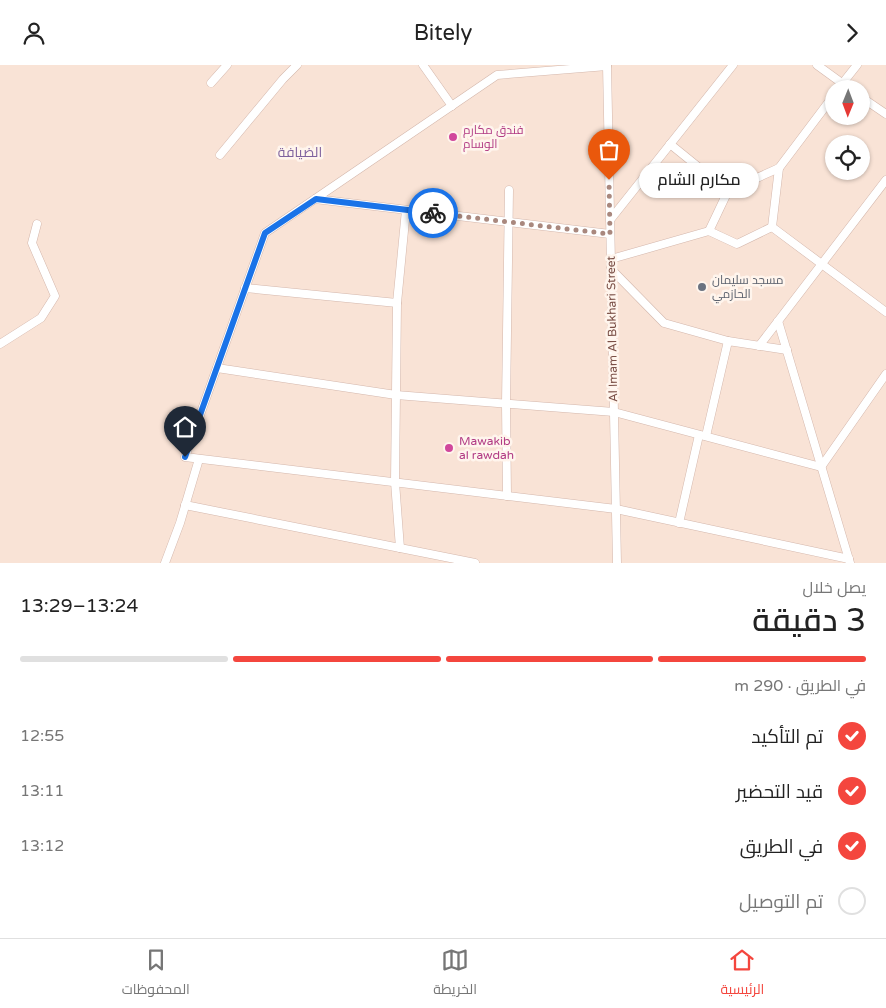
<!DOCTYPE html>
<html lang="ar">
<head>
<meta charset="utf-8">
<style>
	:root { --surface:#fff; --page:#f2f2f2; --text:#222; --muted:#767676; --line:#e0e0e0; --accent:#f4463e }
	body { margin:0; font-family:"Varela Round",Cairo,sans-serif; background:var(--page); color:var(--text); direction:rtl; height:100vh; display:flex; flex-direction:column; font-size:19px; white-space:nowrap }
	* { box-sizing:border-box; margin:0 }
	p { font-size:16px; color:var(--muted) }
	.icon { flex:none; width:28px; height:28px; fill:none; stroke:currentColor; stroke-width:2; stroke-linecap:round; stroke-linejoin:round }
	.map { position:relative; height:498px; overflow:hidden; direction:ltr }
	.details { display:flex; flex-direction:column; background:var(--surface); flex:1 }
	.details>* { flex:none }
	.needle { width:32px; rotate:181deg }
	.buttons { position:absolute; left:825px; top:15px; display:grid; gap:10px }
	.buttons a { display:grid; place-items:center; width:45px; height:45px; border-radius:50%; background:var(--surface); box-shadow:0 1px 4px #0004; font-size:25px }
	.pin { position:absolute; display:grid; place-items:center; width:42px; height:42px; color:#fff; margin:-51px -21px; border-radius:50% 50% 50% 0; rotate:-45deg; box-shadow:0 0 5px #0007 }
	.pin .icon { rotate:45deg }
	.courier { position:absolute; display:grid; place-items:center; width:50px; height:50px; margin:-25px; border:4px solid #1a73e8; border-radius:50%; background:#fff; color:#222; box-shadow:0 1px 6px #0007 }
	.bubble { position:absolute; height:35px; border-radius:18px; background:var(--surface); box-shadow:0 1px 4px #0004; font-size:16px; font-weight:600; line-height:35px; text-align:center; direction:rtl }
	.head em { font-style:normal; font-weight:600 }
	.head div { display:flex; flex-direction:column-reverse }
	.head { display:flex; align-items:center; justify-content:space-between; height:85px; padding:0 20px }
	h1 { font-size:32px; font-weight:600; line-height:38px }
	.bar { display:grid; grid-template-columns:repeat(4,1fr); gap:8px 5px; align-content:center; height:60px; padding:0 20px }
	.bar i { height:6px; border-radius:4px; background:var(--line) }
	.bar .active { background:var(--accent) }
	.bar p { grid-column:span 4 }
	ol { padding:0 20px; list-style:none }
	li { display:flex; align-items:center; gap:15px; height:55px }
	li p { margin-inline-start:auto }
	li .icon { padding:5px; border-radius:50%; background:var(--accent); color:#fff; stroke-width:4 }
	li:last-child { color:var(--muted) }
	li i { width:28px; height:28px; border:2px solid var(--line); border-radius:50% }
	header { display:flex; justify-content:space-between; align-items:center; height:65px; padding:0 20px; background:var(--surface); font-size:22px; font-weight:600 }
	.tab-bar { display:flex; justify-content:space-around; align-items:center; height:70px; border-top:1px solid var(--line); background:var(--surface); font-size:14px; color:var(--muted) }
	.tab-bar a { display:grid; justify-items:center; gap:2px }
	.tab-bar .active { color:var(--accent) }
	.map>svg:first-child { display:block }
	.residential { fill:#f9e3d6; fill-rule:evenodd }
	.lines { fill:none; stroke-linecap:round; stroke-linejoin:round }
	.minor-casing { stroke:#d4b7ac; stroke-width:9 }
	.minor { stroke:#fff; stroke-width:8 }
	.done { stroke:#a9887e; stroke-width:5; stroke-dasharray:0 9 }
	.route { stroke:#1a73e8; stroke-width:6 }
	.hotel-dot { fill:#d1479c; stroke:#fff5ed; stroke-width:2 }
	.worship-dot { fill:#6b7280; stroke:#fff5ed; stroke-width:2 }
	.labels { text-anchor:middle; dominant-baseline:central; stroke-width:5; stroke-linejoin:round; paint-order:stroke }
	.hotel-label { font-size:12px; fill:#b23c85; stroke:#fff5ed; text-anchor:start }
	.worship-label { font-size:12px; fill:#5b616d; stroke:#fff5ed; text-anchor:start }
	.street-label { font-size:12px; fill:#7b5047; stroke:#fff5ed }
	.neighbourhood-label { font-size:14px; fill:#7f629e; stroke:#fff5ed }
</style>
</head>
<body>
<header><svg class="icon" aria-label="forward" viewBox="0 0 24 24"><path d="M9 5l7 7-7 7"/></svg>Bitely<svg class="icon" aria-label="person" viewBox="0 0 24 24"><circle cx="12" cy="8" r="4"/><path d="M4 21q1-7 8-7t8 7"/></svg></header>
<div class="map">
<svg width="886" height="498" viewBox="0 0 886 498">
	<rect width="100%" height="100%" fill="#fef0e5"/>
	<!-- residential -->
	<path class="residential" d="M0,0H886V498H0ZM834,24H861V51H834ZM834,79H861V106H834Z"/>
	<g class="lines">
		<defs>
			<g id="minor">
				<path d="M423,0L452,41"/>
				<path d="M607,0L617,498"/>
				<path d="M817,0L850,24"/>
				<path d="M607,1L497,10L265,168L185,392L616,444L849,494"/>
				<path d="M211,18L227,0"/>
				<path d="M838,24L857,0"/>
				<path d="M861,32L886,49"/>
				<path d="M670,79L728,126"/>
				<path d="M220,90L283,14L297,0"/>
				<path d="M779,103L772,162L886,247"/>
				<path d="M315,134L610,169"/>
				<path d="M610,155L733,0"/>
				<path d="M709,166L737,179L772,162"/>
				<path d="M611,194L709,166L728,126L779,103L834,30"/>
				<path d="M611,204L664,258L728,276"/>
				<path d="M245,223L397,238"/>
				<path d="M778,256L850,498"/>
				<path d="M0,279L41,253L55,231L32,178L37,159"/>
				<path d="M759,281L886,115"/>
				<path d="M217,303L396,330L614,347L821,402L886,309"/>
				<path d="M706,371L728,276L787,285"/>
				<path d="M507,431L506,339L509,125"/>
				<path d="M185,440L475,498"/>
				<path d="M679,458L699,370"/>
				<path d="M400,483L395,417L397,238L406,145"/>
				<path d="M165,498L180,458L199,394"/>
			</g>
		</defs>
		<!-- minor casing -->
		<use href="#minor" class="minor-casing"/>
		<!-- minor -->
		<use href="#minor" class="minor"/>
	</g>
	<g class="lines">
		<!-- done -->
		<path class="done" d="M433,148L610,169L609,115"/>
		<!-- route -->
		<path class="route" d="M185,392L265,168L316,134L433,148"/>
	</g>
	<!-- markers -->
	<g class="hotel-dot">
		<circle cx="453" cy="72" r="5"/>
		<circle cx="449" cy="383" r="5"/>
	</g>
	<circle class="worship-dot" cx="702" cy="222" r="5"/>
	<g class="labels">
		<!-- hotel labels -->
		<g class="hotel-label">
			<text x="463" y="65">فندق مكارم<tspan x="463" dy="14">الوسام</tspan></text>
			<text x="459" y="376">Mawakib<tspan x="459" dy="14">al rawdah</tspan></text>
		</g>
		<!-- worship labels -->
		<g class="worship-label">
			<text x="712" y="215">مسجد سليمان<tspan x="712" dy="14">الحازمي</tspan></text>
		</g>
		<!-- street labels -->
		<g class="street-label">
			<text transform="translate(612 264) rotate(-91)">Al Imam Al Bukhari Street</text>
		</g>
		<!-- neighbourhood labels -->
		<g class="neighbourhood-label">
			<text x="300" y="87">الضيافة</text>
		</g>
	</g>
</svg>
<div class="buttons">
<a><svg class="needle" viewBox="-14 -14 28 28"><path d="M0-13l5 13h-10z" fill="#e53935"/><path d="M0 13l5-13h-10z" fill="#767676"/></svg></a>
<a><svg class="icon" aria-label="locate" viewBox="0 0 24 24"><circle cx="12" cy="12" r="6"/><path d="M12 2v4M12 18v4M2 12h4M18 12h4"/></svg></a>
</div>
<div class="pin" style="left:609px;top:115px;background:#ea580c"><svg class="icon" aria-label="bag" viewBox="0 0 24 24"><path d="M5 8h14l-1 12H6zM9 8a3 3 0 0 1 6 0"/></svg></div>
<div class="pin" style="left:185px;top:392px;background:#1f2937"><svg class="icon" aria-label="home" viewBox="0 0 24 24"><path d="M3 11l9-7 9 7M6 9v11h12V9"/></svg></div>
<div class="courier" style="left:433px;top:148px"><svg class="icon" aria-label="bike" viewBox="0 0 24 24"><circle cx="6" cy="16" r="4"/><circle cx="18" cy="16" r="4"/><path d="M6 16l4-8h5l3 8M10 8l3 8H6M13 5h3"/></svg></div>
<div class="bubble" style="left:639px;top:98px;width:120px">مكارم الشام</div>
</div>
<section class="details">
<div class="head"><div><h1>3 دقيقة</h1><p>يصل خلال</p></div><em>13:24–13:29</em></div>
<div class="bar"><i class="active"></i><i class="active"></i><i class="active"></i><i></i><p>في الطريق · 290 m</p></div>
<ol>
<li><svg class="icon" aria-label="check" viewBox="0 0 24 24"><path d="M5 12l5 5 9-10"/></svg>تم التأكيد<p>12:55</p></li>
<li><svg class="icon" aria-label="check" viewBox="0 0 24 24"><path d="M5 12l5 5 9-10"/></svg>قيد التحضير<p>13:11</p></li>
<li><svg class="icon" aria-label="check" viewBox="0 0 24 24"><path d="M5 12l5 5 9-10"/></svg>في الطريق<p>13:12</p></li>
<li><i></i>تم التوصيل</li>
</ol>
</section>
<nav class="tab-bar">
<a class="active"><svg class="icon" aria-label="home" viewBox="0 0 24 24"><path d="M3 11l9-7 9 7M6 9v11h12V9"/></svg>الرئيسية</a>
<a><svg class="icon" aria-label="map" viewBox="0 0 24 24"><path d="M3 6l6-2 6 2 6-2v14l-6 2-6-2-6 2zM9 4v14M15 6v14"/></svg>الخريطة</a>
<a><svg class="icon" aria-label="saved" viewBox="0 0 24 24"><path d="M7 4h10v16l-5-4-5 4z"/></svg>المحفوظات</a>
</nav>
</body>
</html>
